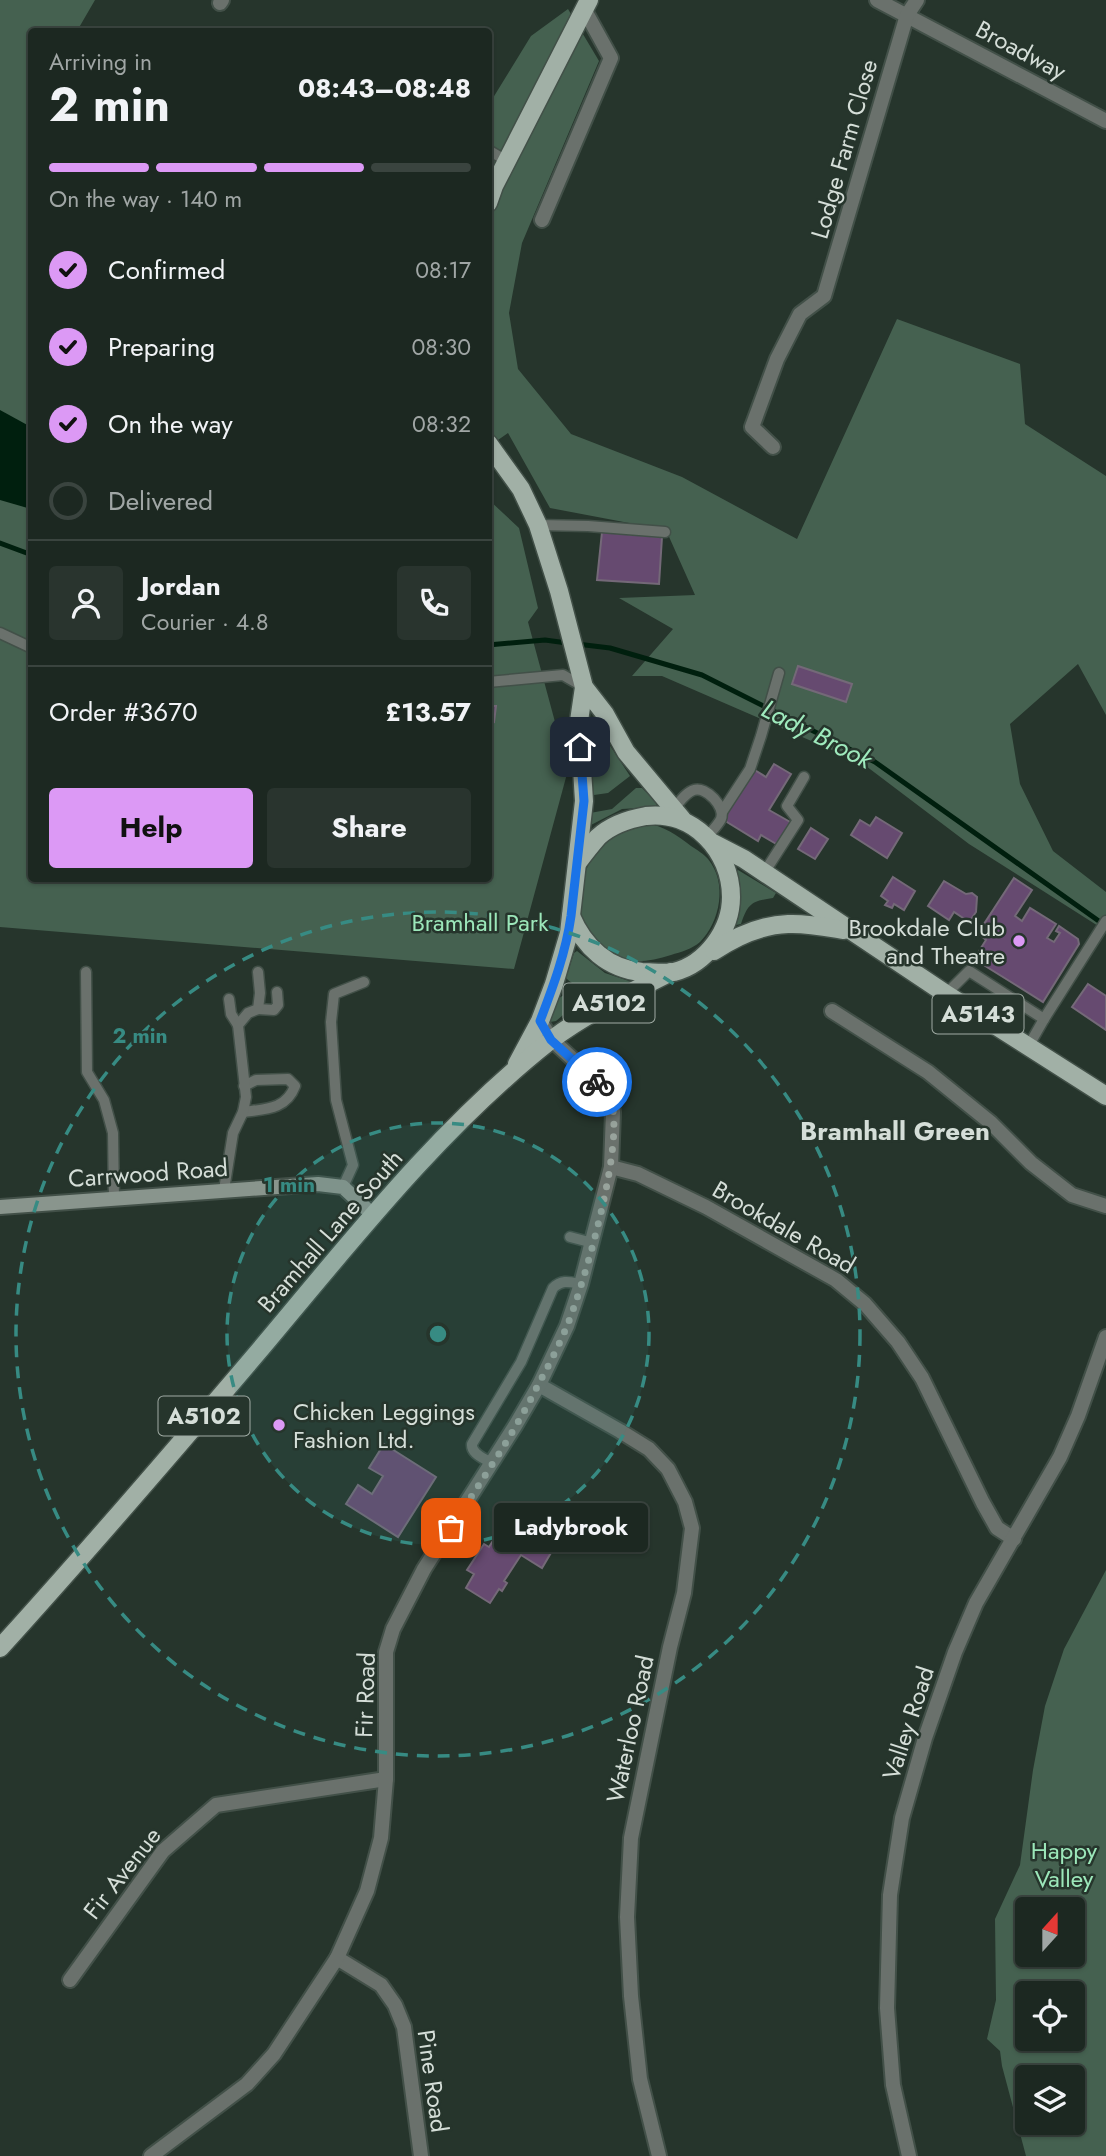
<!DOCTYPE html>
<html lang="en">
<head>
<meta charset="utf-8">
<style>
	:root { --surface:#1c2821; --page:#29342e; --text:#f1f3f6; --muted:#a0a6a5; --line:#3a443f; --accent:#dc99f5 }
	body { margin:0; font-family:Jost,sans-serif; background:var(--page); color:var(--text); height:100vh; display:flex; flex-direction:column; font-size:26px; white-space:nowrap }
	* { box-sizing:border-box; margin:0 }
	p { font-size:23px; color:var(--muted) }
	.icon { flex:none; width:38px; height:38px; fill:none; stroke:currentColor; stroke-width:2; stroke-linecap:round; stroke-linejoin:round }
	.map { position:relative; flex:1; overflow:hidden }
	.panel { position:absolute; left:28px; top:28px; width:464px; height:854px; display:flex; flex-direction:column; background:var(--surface); border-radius:7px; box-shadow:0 2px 5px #0004,0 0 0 2px var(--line) }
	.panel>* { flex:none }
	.needle { width:46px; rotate:21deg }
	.buttons { position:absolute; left:1015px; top:1897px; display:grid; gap:14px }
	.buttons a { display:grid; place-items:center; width:70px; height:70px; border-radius:7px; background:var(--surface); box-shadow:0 2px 5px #0004,0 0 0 2px var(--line); font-size:35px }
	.pin { position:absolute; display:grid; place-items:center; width:60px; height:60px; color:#fff; margin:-30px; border-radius:14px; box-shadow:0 4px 10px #0006 }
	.courier { position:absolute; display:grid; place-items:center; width:70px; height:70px; margin:-35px; border:5px solid #1a73e8; border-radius:50%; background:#fff; color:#222; box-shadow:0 2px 9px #0007 }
	.bubble { position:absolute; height:49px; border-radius:7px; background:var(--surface); box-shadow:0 2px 5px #0004,0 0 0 2px var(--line); font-size:23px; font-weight:700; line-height:49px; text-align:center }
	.head em { font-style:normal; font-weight:700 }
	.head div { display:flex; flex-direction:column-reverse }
	.head { display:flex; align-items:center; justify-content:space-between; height:119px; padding:0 21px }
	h1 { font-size:46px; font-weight:700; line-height:52px }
	.bar { display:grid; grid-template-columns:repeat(4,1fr); gap:10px 7px; align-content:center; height:84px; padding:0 21px }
	.bar i { height:9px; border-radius:5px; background:var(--line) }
	.bar .selected { background:var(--accent) }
	.bar p { grid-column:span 4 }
	.line { display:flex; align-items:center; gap:18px; padding:0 21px; border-top:2px solid var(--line) }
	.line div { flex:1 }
	.round { display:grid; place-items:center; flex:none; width:74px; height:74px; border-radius:7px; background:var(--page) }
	ol { padding:0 21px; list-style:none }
	li { display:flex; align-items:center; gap:21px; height:77px }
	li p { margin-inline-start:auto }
	li .icon { padding:7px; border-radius:50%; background:var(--accent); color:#111; stroke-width:4 }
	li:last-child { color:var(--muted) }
	li i { width:38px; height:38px; border:4px solid var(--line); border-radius:50% }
	.primary-button { display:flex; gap:14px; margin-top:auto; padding:14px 21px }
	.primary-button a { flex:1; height:80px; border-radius:7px; background:var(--accent); color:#111; font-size:28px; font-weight:700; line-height:80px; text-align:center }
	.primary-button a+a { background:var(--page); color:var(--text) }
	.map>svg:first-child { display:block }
	.green { fill:#456150; fill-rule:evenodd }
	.water { fill:#001f0e }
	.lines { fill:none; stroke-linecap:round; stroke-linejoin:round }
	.stream { stroke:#001f0e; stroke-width:5 }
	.building { fill:#664a70; stroke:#746978; stroke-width:2 }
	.lane-casing { stroke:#425048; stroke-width:13 }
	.street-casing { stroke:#425048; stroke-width:18 }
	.secondary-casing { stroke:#425048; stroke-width:18 }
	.primary-casing { stroke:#425048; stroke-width:21 }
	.lane { stroke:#6a716c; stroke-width:10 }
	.street { stroke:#6a716c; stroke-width:14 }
	.secondary { stroke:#89958d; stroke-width:14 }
	.primary { stroke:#a1b0a6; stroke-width:18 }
	.done { stroke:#98a39c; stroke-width:7; stroke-dasharray:0 12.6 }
	.route { stroke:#1a73e8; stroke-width:9 }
	.ring { fill:none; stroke:#378b83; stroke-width:3.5; stroke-dasharray:12 9 }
	.poi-dot { fill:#dc99f5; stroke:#26352c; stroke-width:2.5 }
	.labels { text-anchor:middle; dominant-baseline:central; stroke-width:5; stroke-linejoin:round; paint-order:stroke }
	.shield { fill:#26352c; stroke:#a0aba4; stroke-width:2 }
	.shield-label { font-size:23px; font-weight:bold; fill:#d5ded8 }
	.street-label { font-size:24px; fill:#d5ded8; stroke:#26352c }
	.park-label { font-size:24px; fill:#9ce7ba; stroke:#26352c }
	.poi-label { font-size:24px; fill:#d5ded8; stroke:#26352c; text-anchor:end }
	.water-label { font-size:26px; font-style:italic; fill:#9feabd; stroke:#26352c }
	.neighbourhood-label { font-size:26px; font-weight:bold; fill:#d5ded8; stroke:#26352c }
	.centre { fill:#378b83; stroke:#26352c; stroke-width:3.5 }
	.ring-label { font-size:21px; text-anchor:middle; font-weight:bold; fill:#378b83; stroke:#26352c; stroke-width:5; stroke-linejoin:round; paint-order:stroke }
</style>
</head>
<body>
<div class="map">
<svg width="1106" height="2156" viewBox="0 0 1106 2156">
	<rect width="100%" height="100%" fill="#26352c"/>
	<!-- green -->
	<g class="green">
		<path d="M0,0H95L77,31L32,32V878H488V499L519,528L538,608L528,622L568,770L514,969L0,927Z"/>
		<path d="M568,9L599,61L522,243L509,313L518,369L571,434L682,477L797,539L897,319L1020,364L1025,424L1106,476V715L1078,664L1010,724L1020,784L1053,851L1106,892V931L969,844L862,763L662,676H632L673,629L619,598L695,595L666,530L550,508L508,433L488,447V106L531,36Z"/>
		<path d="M600,723L609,744L630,776L608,793L594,795V793L591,792L586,727Z"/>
		<path d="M636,788H642L657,803L655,807L622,809L589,826L590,813L612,809Z"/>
		<path d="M645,823C664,826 677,835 691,846C697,850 704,854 708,859C728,883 720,922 700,942C692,949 681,952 671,955C646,963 623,966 601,948C596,944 592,936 588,931C569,904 586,855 610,835C617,828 635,826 645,823Z"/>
		<path d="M738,870L776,893L773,898C752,901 748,903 741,924L736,925L734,923L735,873Z"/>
		<path d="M577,951L605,973L632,982L595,1000C587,988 573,986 566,978L574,953Z"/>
		<path d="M566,995L577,1002L581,1007L570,1009L556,1021L550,1022L548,1021C552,1010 554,997 566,995Z"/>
		<path d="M1106,1570V2156H1026L1002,2066L1000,2051L987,2039L996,2000L995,1919L1020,1865L1033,1770L1045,1706L1064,1649ZM1027,1909H1073V1955H1027ZM1027,1993H1073V2039H1027ZM1027,2077H1073V2123H1027Z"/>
	</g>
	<!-- water -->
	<path class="water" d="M0,410L31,427V509L0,500Z"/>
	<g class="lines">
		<!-- stream -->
		<g class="stream">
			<path d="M0,543L32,555"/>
			<path d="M577,644L610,648L702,675L875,762L1103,924"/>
			<path d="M488,645L545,640L567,643"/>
		</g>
	</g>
	<!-- building -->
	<g class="building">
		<path d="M602,532L662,537L659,584L597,580Z"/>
		<path d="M798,666L852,684L846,702L792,684Z"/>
		<path d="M488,706H496L494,722L488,721Z"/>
		<path d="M774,764L791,774L769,810L792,823L778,845L761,835L758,841L722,819L753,769L766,777Z"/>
		<path d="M876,817L902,833L887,858L851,835L860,820L870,826Z"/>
		<path d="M811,828L828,839L815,859L798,849Z"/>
		<path d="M893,877L915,891L904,910L894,904L892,908L885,905L888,901L881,896Z"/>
		<path d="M1014,878L1032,890L1015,916L1022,921L1030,908L1056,924L1047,938L1054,942L1060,933L1056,931L1059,926L1078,939L1079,944L1043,1002L974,959L986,940L978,933Z"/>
		<path d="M944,881L966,894L972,893L977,897L976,912L969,922L954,912L949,920L928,906Z"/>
		<path d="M1088,984L1106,996V1030L1072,1007Z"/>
		<path d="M384,1444L436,1477L398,1537L346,1504L358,1485L372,1494L383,1476L369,1468Z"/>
		<path d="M512,1511L535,1526L532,1531L555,1546L542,1568L521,1555L504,1581L507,1583L502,1591L499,1589L490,1603L466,1588L474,1574L467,1570L484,1544L489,1547Z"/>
	</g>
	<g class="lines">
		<defs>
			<g id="lane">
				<path d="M488,150L507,161"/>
				<path d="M538,525L588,526L665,532"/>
				<path d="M0,633L32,648"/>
				<path d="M488,682L563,675L582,686"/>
				<path d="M673,809C679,803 686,792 694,790C706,786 726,807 721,819C718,825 711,832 707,837"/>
				<path d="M722,812L750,769L761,736L779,673"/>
				<path d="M764,873L798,820L787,806L804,777"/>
				<path d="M86,972L87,1072L104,1100L113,1133L114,1198"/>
				<path d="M946,994L969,971L1044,1019L1028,1047"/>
				<path d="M229,999L231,1014L238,1025"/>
				<path d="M258,1009L274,1010L278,1005L277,992"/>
				<path d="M1044,1019L1106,921"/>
				<path d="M243,1112C265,1109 286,1110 295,1086L288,1079L256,1080L244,1086"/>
				<path d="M343,1187L353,1165L336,1100L331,1022L334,994L364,982"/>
				<path d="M224,1190L233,1133L243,1112L246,1097L238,1025L248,1013L258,1009L260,993L258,972"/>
				<path d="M570,1237L593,1243"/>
				<path d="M491,1463C484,1458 471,1454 472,1444L521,1362L553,1288C562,1279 570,1282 581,1284"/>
			</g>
			<g id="street">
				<path d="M877,0L1106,121"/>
				<path d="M220,3L222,0"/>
				<path d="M542,220L611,58L584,9"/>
				<path d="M773,447L752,427L777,359L800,314L824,296L907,15L917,0"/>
				<path d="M832,1011L928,1072L991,1123L1031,1163L1072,1195L1106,1206"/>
				<path d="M611,1167L638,1174L706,1207L836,1280L865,1304L898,1342L922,1378L983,1503L997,1528L1014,1539"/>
				<path d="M539,1385L620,1431L649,1449L668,1469L685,1502L692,1528L684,1593L670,1647L631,1838L627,1917L631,1996L640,2079L659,2156"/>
				<path d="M337,1958L381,1985L395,2005L404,2027L421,2156"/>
				<path d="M70,1980L163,1851L216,1805L386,1779"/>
				<path d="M151,2156L247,2084L274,2054L337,1958L367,1891L381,1838L386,1779V1652L393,1629L424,1569L515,1426L539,1385L567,1326L581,1284L611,1167L613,1112L610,1098L590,1075L552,1040L540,1021"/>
				<path d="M909,2156L893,2085L887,2008L890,1895L902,1818L925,1738L955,1652L976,1603L1060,1457L1078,1416L1106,1337"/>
			</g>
			<path id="secondary" d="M0,1207L318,1184L343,1187L373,1215"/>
			<g id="primary">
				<path d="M488,203L494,186L589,0"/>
				<path d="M488,443L521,489L538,525L559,591L584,687L605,714L626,752L682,819"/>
				<path d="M713,843L744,859L946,994L1106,1096"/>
				<path d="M571,916C584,947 608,969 642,972C652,972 664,974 674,972C706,964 731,930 731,897C731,851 693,810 646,816C629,819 611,825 598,837C591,845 584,854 578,862"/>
				<path d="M714,951C735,937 761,925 788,924C806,923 826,927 844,930"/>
				<path d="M517,1064L540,1021L554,984L569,933L584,801L579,721L584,687"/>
				<path d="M0,1648C88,1551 173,1452 258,1352C349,1244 439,1128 551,1040C588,1012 630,993 671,972"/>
			</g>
		</defs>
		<!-- lane casing -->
		<use href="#lane" class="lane-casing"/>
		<!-- street casing -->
		<use href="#street" class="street-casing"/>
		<!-- secondary casing -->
		<use href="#secondary" class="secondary-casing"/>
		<!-- primary casing -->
		<use href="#primary" class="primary-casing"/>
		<!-- lane -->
		<use href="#lane" class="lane"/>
		<!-- street -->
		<use href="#street" class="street"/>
		<!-- secondary -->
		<use href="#secondary" class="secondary"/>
		<!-- primary -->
		<use href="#primary" class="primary"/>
	</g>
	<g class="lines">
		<!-- done -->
		<path class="done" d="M451,1528C481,1481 514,1434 539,1383C549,1365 559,1345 567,1326C584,1284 627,1138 610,1099C607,1093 601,1087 597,1082"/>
		<!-- route -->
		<path class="route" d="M580,747L584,801L571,916C566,952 553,987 540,1021L551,1040L597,1082"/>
	</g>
	<!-- distance rings -->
	<circle cx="438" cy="1334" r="211" fill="#378b83" fill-opacity=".12"/>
	<g class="ring">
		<circle cx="438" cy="1334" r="211"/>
		<circle cx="438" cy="1334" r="422"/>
	</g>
	<!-- markers -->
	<g class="poi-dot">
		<circle cx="1019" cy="941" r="7"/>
		<circle cx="279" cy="1425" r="7"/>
	</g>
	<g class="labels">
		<!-- shield labels -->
		<g class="shield">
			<rect x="563.5" y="983.5" width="91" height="39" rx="5"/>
			<rect x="932.5" y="994.5" width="91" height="39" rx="5"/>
			<rect x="158.5" y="1396.5" width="91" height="39" rx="5"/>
		</g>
		<g class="shield-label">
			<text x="609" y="1003">A5102</text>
			<text x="978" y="1014">A5143</text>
			<text x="204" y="1416">A5102</text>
		</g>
		<!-- street labels -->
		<g class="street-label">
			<text transform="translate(1021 50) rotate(28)">Broadway</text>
			<text transform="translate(844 149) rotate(-74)">Lodge Farm Close</text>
			<text transform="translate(148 1173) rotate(-4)">Carrwood Road</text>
			<text transform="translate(784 1227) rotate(30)">Brookdale Road</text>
			<text transform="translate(330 1231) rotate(-49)">Bramhall Lane South</text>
			<text transform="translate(365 1695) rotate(-88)">Fir Road</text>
			<text transform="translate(908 1723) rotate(-72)">Valley Road</text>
			<text transform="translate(630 1729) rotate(-78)">Waterloo Road</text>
			<text transform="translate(122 1873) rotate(-52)">Fir Avenue</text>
			<text transform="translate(433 2081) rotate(82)">Pine Road</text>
		</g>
		<!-- park labels -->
		<g class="park-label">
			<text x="480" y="922">Bramhall Park</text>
			<text x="1064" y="1850">Happy<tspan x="1064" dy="28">Valley</tspan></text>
		</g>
		<!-- poi labels -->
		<g class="poi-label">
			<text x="1005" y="927">Brookdale Club<tspan x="1005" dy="28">and Theatre</tspan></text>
			<text x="293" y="1411" text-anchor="start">Chicken Leggings<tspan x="293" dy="28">Fashion Ltd.</tspan></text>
		</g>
		<!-- water labels -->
		<g class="water-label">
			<text transform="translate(817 734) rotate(27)">Lady Brook</text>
		</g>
		<!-- neighbourhood labels -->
		<g class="neighbourhood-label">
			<text x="895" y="1131">Bramhall Green</text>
		</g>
	</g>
	<circle cx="438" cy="1334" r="10" class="centre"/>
	<g class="ring-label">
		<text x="140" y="1043">2 min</text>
		<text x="289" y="1192">1 min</text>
	</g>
</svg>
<div class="buttons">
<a><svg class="needle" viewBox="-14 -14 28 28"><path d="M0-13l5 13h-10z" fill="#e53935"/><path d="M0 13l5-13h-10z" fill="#a0a6a5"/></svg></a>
<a><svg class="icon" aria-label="locate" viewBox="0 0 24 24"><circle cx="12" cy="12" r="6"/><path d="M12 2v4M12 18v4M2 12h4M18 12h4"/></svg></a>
<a><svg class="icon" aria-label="layers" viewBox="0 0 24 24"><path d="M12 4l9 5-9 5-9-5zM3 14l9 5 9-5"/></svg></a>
</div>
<div class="pin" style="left:451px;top:1528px;background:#ea580c"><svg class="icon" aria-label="bag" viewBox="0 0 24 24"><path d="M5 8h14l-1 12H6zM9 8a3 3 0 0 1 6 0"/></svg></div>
<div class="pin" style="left:580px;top:747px;background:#1f2937"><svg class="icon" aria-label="home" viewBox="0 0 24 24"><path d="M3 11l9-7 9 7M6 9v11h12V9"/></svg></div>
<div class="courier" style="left:597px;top:1082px"><svg class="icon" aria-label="bike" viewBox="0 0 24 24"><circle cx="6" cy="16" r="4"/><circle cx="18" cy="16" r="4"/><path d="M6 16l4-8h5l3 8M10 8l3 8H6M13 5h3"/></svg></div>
<div class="bubble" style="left:494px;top:1503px;width:154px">Ladybrook</div>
<section class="panel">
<div class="head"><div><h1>2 min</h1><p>Arriving in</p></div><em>08:43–08:48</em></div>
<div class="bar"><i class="selected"></i><i class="selected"></i><i class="selected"></i><i></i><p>On the way · 140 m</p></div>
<ol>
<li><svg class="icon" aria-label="check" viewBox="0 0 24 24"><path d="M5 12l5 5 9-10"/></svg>Confirmed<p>08:17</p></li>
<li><svg class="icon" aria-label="check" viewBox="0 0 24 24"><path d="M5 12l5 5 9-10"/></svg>Preparing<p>08:30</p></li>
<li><svg class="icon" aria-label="check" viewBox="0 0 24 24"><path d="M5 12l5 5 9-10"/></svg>On the way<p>08:32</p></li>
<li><i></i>Delivered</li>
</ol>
<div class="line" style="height:126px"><a class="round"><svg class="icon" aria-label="person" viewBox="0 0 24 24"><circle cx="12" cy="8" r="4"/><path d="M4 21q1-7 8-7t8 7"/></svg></a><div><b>Jordan</b><p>Courier · 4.8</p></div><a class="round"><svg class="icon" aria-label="phone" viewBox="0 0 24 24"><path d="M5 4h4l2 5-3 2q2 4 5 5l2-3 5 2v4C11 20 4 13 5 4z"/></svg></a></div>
<div class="line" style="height:91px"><div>Order #3670</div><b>£13.57</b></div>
<div class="primary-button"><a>Help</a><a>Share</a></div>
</section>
</div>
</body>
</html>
